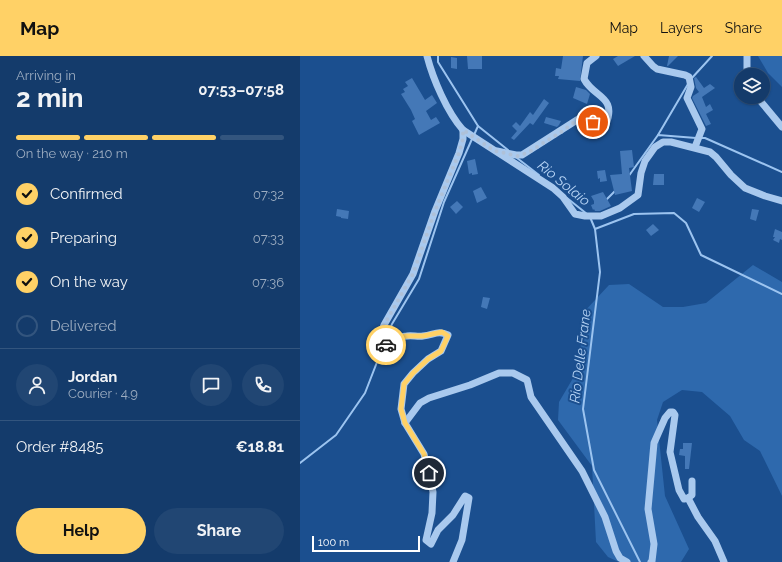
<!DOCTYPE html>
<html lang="en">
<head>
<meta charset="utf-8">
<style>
	:root { --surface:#143b6b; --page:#214673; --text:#f1f3f6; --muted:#9dadc1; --line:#33557e; --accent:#ffd166 }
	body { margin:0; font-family:Raleway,sans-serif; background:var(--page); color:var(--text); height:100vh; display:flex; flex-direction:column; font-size:15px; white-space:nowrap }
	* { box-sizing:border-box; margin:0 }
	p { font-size:13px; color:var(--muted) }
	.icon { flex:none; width:22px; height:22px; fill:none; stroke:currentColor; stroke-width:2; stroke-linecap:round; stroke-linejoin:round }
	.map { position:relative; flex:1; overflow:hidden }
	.sheet { display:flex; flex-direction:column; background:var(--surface); width:300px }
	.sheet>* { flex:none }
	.buttons { position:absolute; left:434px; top:12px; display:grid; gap:8px }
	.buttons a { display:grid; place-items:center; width:36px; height:36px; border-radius:50%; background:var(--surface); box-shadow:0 1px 3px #0004,0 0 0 1px var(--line); font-size:20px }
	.scale { position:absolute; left:12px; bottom:10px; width:108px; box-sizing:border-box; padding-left:4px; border:2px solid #fff; border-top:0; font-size:11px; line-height:14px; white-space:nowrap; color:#fff; -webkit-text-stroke:3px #1b4f8f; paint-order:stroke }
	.pin { position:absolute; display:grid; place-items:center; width:34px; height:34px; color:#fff; margin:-17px; border:2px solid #fff; border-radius:50%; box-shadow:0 1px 4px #0007 }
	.courier { position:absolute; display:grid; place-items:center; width:40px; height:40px; margin:-20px; border:3px solid #ffd166; border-radius:50%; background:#fff; color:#222; box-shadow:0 1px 5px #0007 }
	.headline em { font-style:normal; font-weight:700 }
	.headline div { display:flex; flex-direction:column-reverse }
	.headline { display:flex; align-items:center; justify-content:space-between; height:68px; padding:0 16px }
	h1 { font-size:26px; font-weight:700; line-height:30px }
	.bar { display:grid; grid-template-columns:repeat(4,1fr); gap:6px 4px; align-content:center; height:48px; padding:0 16px }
	.bar i { height:5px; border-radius:3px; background:var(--line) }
	.bar .current { background:var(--accent) }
	.bar p { grid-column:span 4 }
	.line { display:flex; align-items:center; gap:10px; padding:0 16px; border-top:1px solid var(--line) }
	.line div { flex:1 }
	.round { display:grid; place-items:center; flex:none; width:42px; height:42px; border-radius:21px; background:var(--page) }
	ol { padding:0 16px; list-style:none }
	li { display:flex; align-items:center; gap:12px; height:44px }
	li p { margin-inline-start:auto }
	li .icon { padding:4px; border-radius:50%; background:var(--accent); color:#111; stroke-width:4 }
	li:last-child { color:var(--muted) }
	li i { width:22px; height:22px; border:2px solid var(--line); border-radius:50% }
	.button { display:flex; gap:8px; margin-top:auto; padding:8px 16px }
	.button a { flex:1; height:46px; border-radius:24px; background:var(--accent); color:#111; font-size:16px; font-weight:700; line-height:46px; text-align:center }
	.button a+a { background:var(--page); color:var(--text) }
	header { display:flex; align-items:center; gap:24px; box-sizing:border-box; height:56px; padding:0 20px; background:var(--accent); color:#111 }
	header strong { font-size:19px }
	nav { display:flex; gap:22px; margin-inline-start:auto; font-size:14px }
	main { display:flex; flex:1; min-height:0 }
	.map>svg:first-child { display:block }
	.green { fill:#2e69ad }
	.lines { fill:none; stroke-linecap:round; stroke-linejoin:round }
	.stream { stroke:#9cc4f0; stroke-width:2 }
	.building { fill:#4478b7 }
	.minor { stroke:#a9c9ee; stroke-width:7 }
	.done { stroke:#afc1d8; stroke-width:4; stroke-dasharray:0 7.2 }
	.route { stroke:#ffd166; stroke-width:5 }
	.labels { text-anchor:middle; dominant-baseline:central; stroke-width:4; stroke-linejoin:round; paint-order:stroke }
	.water-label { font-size:14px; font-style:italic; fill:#b5d3f5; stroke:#1b4f8f }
</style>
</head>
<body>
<header>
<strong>Map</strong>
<nav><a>Map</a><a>Layers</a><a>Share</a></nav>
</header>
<main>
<section class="sheet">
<div class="headline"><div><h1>2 min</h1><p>Arriving in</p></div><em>07:53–07:58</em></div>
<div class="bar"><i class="current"></i><i class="current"></i><i class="current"></i><i></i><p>On the way · 210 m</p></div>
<ol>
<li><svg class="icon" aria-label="check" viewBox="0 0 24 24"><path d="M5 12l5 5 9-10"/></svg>Confirmed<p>07:32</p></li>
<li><svg class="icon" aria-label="check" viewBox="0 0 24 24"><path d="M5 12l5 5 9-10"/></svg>Preparing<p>07:33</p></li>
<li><svg class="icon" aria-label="check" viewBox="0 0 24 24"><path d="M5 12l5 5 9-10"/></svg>On the way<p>07:36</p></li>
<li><i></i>Delivered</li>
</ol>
<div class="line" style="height:72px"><a class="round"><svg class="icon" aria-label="person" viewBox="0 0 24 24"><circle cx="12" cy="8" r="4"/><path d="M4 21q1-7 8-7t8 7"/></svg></a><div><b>Jordan</b><p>Courier · 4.9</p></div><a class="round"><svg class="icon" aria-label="chat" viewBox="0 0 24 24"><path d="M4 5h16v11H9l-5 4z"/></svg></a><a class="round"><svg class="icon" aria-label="phone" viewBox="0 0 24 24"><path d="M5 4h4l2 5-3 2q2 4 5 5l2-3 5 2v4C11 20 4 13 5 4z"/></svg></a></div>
<div class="line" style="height:52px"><div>Order #8485</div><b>€18.81</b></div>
<div class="button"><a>Help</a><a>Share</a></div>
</section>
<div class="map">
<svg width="482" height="506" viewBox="0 0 482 506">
	<rect width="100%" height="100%" fill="#1b4f8f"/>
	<!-- green -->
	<g class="green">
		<path d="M458,0H482V31L468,17Z"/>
		<path d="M453,209L482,226V440L460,395L444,384L430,360L402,336L382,334L363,346L357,364L365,440L389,493L381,506H319L308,501L296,486L292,410L258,364L259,346L279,312L283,257L309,229L329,228L363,251H383L406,247Z"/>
	</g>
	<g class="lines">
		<!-- stream -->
		<g class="stream">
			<path d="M138,0V6L178,70L208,94"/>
			<path d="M391,23L412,0"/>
			<path d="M174,79L178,70"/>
			<path d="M358,79L388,28"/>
			<path d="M401,82H405L482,116"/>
			<path d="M217,102L239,119"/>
			<path d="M328,121L358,79L396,82"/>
			<path d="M267,142L287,158"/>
			<path d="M306,144L316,134"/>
			<path d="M290,161L295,173L300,216L283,353L294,414L340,506"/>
			<path d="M295,173L334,158L374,157L386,167L401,199L482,238"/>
			<path d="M84,288L92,268L119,223L144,146L172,83"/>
			<path d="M0,407L36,379L65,337L79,301"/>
		</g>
	</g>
	<!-- building -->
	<g class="building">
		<path d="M167,0H182V13H168Z"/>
		<path d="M263,0H283L280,25L258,23L259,20H255L256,12L261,13Z"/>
		<path d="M318,0H335L318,10L313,3Z"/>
		<path d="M369,0H378L368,10H367Z"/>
		<path d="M151,1L157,2V13L151,12Z"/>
		<path d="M396,21L404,32L410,28L415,32L402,41L406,51L410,48L413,54L406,58L411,68L406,70L392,42L393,40L399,36L396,32L394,22Z"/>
		<path d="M112,22L125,44L132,39L137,47L126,55L131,64L136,61L140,67L119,79L112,65L115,63L111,54L101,38L105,36L103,33L108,30L105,26Z"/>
		<path d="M276,31L286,34L290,38L287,48L273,42Z"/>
		<path d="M244,43L249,47L233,69L230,67L214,84L211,82L217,75L212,70L216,66L220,70L230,56L233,59Z"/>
		<path d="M246,61L261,65L259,69L257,71L244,67Z"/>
		<path d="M332,94L334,111L329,112L332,135L315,139L310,119L322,118L320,95Z"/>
		<path d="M175,103L178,118L172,119V117L169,118L167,105Z"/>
		<path d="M305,114L307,125L300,126V122L298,123L297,115Z"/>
		<path d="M354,118H364V129H353Z"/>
		<path d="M181,131L187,142L177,147L173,135Z"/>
		<path d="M303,136L311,150L300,155H295L294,153L293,154L291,149L294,148V145L291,140Z"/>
		<path d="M397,142L405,146L399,156L392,152Z"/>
		<path d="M157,145L163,151L156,158L150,151Z"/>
		<path d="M37,153L49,155L48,163L41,162V161L36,160Z"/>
		<path d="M452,153L459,154L456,165L450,163Z"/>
		<path d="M353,168L359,174L351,180L346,174Z"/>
		<path d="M475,173L482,176V184L480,183L479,187L473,184L475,181H473Z"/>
		<path d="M183,241L190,242L187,253L181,251Z"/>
		<path d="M383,387H392L389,413H385V400L379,399L380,393H383Z"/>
	</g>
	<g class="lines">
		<!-- minor -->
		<g class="minor">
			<path d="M127,0C133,23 147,56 163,74V83L159,97L135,155L113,218L84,269L80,279L78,299C85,290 95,281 107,280C112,279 118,281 123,280C134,279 138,274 148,279L141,295L128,303L113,317L104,328L101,353L105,367L124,398L133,436L132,457L126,484L131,488L138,474L153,459L165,440L169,442L162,484L153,506"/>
			<path d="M344,0L353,10L357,13L385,19L389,21L391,31L387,42L402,73L395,91"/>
			<path d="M447,0V19"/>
			<path d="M457,41L482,71"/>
			<path d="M163,74L253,132L263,141L275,158L285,160H301L320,152L338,139L341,117L345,105L355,91L363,86H371L410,96L416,101L431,119L445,132L465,140L482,145"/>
			<path d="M197,95L216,99H222L280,62L302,69L306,68C317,40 294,42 284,23L287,7L296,0"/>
			<path d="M105,367L120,347L129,342L170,329L199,317H213L227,324L231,341L282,415L305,461L316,495L320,502L327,506"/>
			<path d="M388,442L398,461L415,485L424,506"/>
			<path d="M351,506L352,505L354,488L348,453L354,387L365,362L370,356H373L375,359L370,396L379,434L384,443L388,442L392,439V425"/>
		</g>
	</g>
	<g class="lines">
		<!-- done -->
		<path class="done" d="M86,289L78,299L80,279L84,269L113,218L135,155L159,97L163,83V74L195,95L218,100L229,96L264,74L278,63H284L293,66"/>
		<!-- route -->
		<path class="route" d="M86,289L96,283L106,280H123L142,276L148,280L141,295L128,303L113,317L104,328L101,353L105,367L124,398L129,417"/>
	</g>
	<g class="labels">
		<!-- water labels -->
		<g class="water-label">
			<text transform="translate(264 127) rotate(39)">Rio Solaio</text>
			<text transform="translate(280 300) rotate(-83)">Rio Delle Frane</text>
		</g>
	</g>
</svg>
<div class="buttons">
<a><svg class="icon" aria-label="layers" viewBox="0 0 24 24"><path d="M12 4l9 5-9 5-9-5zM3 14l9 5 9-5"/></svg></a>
</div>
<div class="scale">100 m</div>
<div class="pin" style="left:293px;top:66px;background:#ea580c"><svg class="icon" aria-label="bag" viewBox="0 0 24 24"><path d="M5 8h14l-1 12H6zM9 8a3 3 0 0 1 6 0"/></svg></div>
<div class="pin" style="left:129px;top:417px;background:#1f2937"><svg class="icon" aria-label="home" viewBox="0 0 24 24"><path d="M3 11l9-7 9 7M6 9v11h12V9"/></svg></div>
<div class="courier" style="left:86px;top:289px"><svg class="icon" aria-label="car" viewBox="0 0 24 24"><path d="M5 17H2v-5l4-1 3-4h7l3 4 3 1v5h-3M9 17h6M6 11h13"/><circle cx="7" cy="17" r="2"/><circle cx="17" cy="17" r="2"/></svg></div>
</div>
</main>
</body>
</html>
